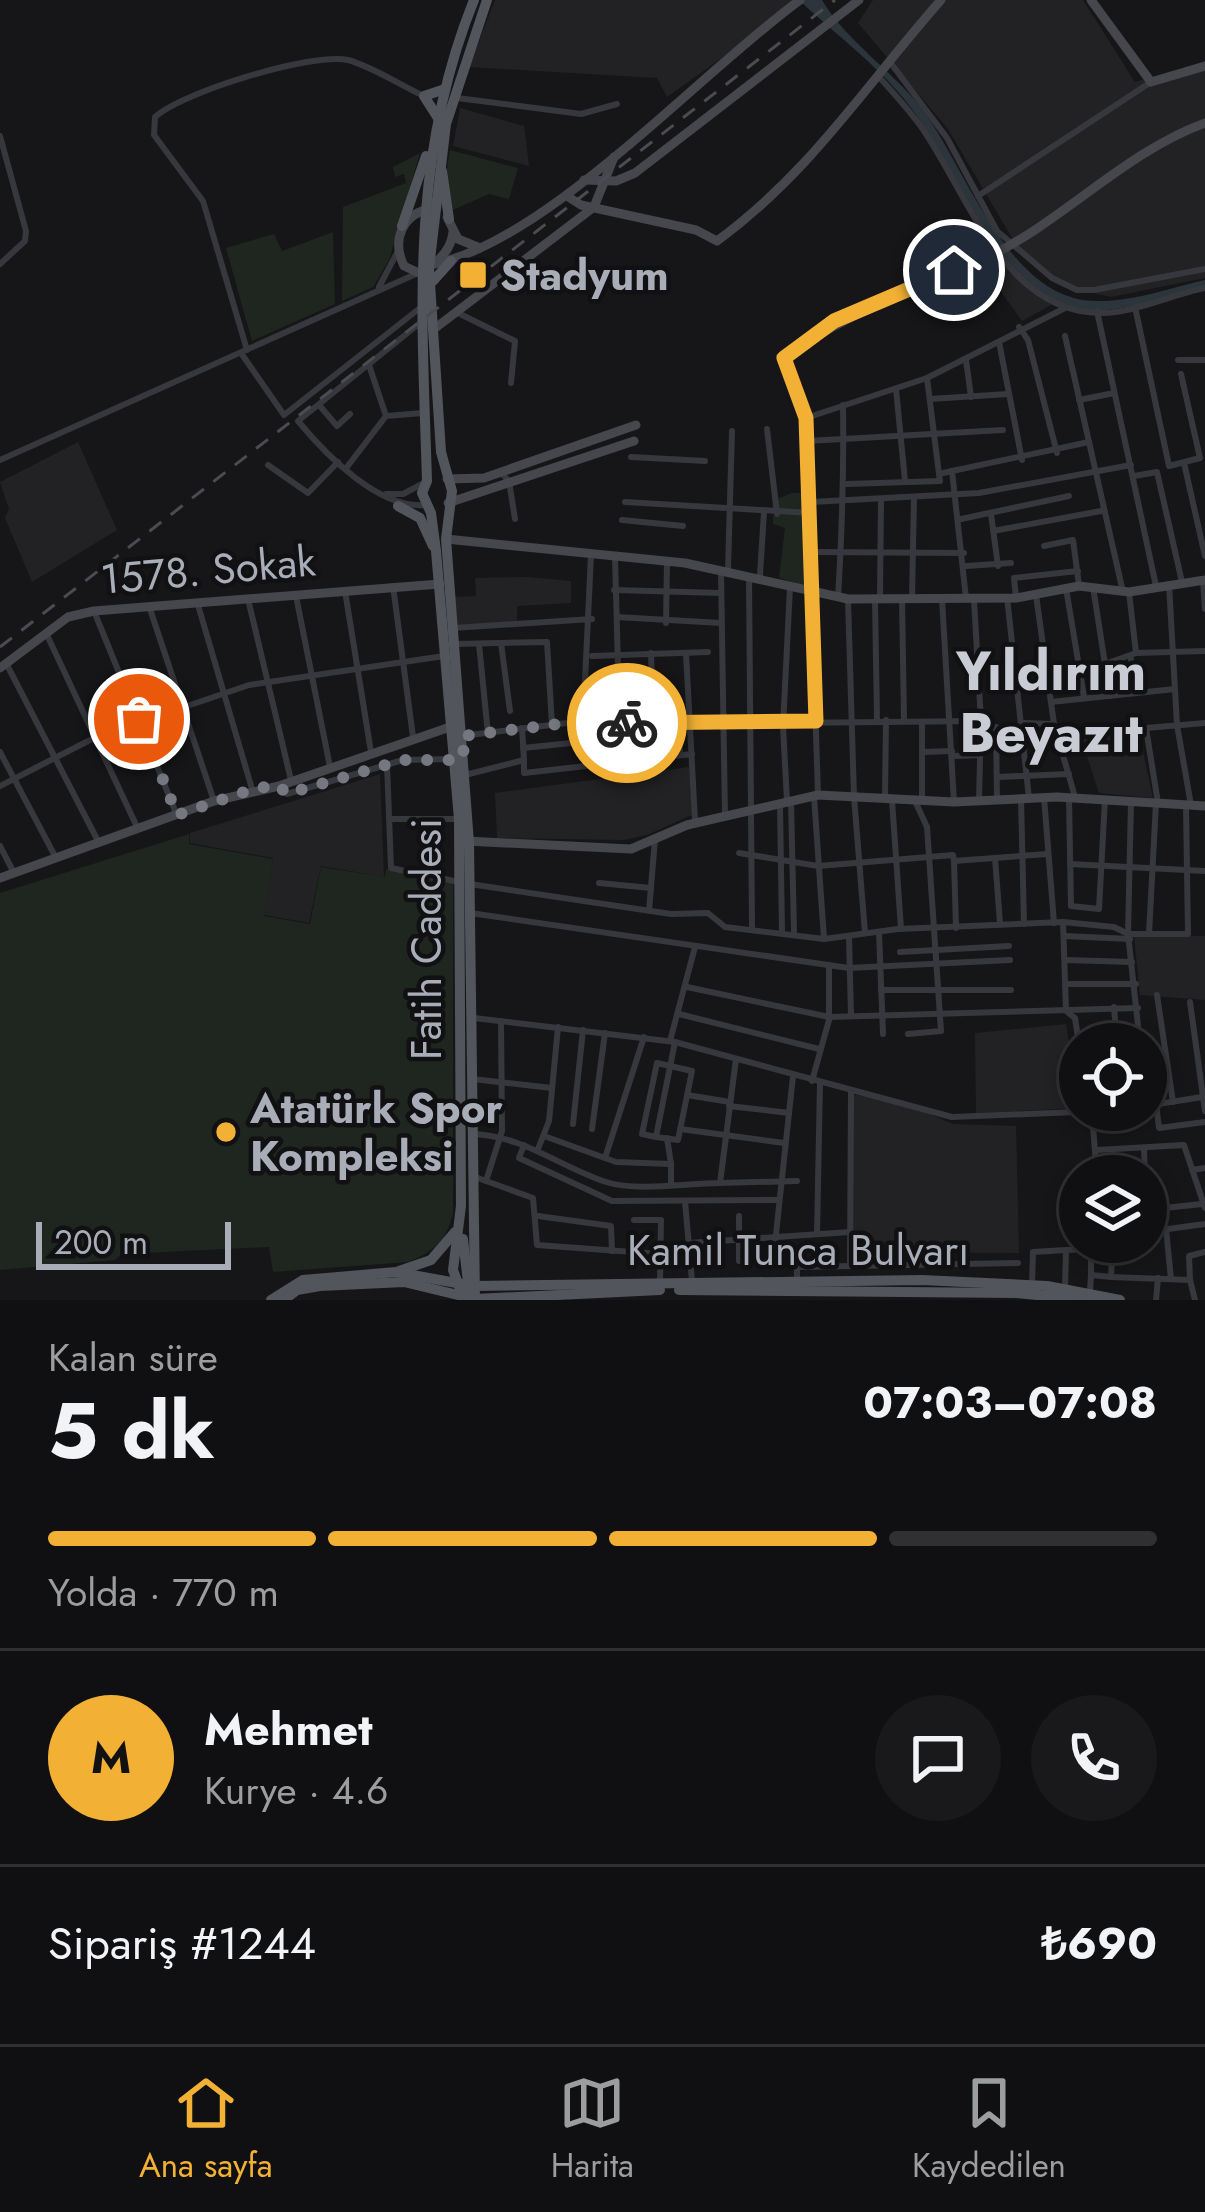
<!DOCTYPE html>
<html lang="tr">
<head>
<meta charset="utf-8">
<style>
	:root { --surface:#101012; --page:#19191b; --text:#f1f3f6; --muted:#9c9d9f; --line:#303032; --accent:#f2b134 }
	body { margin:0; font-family:Jost,sans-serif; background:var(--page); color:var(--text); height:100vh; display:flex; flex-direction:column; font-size:45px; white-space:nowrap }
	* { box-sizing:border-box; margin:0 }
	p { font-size:39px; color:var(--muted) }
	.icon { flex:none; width:66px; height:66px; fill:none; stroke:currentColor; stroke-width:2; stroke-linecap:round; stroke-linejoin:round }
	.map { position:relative; height:1300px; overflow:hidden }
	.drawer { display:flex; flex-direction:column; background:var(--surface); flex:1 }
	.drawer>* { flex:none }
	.controls { position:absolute; left:1059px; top:1023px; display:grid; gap:24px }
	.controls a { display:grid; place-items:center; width:108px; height:108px; border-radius:50%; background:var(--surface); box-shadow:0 6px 18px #0003,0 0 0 3px var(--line); font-size:60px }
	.scale { position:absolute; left:36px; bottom:30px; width:195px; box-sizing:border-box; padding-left:12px; border:6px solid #a8adb8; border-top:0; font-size:33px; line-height:42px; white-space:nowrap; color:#a8adb8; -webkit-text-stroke:9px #111113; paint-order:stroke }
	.pin { position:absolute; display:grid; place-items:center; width:102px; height:102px; color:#fff; margin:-51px; border:6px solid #fff; border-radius:50%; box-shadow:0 3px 12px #0007 }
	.courier { position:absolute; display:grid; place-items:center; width:120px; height:120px; margin:-60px; border:9px solid #f2b134; border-radius:50%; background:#fff; color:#222; box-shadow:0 3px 15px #0007 }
	.head em { font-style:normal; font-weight:700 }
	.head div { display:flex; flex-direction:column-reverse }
	.head { display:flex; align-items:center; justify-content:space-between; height:204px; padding:0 48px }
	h1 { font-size:78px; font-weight:700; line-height:90px }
	.bar { display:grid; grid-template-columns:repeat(4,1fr); gap:18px 12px; align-content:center; height:144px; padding:0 48px }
	.bar i { height:15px; border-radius:9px; background:var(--line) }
	.bar .selected { background:var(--accent) }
	.bar p { grid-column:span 4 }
	.line { display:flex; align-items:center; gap:30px; padding:0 48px; border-top:3px solid var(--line) }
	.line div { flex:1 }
	.round { display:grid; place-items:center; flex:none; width:126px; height:126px; border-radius:63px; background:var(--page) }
	.tabs { display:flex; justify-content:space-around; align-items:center; height:168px; border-top:3px solid var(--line); background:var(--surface); font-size:33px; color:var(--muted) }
	.tabs a { display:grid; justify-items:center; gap:6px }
	.tabs .selected { color:var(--accent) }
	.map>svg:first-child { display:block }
	.built { fill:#222225 }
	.green { fill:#1e261f }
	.water { fill:#2c353c }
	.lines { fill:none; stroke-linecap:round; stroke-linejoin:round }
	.street { stroke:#37383d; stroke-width:6 }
	.secondary { stroke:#45474d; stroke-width:9 }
	.primary { stroke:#53555c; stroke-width:10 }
	.rail { stroke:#4a4c52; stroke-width:3; stroke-dasharray:15 12; stroke-linecap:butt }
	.done { stroke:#757880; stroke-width:12; stroke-dasharray:0 21.6 }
	.route { stroke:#f2b134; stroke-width:15 }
	.poi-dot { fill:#f2b134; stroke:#111113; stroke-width:4.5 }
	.labels { text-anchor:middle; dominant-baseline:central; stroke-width:9; stroke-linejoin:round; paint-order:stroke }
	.poi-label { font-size:42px; font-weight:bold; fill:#a8adb8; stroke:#111113; text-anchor:start }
	.street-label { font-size:42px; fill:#a8adb8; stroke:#111113 }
	.district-label { font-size:54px; font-weight:bold; fill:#c9ccd4; stroke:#111113 }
</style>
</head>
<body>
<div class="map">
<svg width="1205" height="1300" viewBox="0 0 1205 1300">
	<rect width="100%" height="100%" fill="#161618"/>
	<!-- built -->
	<g class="built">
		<path d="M495,0H803L667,97L657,78L469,67Z"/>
		<path d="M873,0H1083L1135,82L1205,61V278L1111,297L1063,286L1016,245L948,129L858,23Z"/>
		<path d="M460,108L524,126L529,166L453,146Z"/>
		<path d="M997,258L1033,288L1053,304L1022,321L982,265Z"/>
		<path d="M78,442L117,530L32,582L5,518L9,509L0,482Z"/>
		<path d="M527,577L571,581V603L517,606V623L456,626L453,597L476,596L475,578Z"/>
		<path d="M1137,724L1153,798L1099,793L1079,732Z"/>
		<path d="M689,767L692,815L647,835L624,840L497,838L495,793Z"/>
		<path d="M380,774L384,877L321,866L309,923L264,915L273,858L190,843V833Z"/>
		<path d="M1134,936H1205V1000L1140,995Z"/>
		<path d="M1066,1024L1080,1108L976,1113L975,1033Z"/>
		<path d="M851,1094L904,1103L953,1124L1016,1126L1019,1253L851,1252Z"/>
	</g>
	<!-- green -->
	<g class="green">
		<path d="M450,150L518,168L509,199L489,194L453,210L446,174Z"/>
		<path d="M420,153L389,260L373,287L342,301L343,207L406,183L404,174L395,177L393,167Z"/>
		<path d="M333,232L335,304L252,341L226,248L274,234L282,251Z"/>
		<path d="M792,493H807L808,587L779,578L785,528L773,524V516H780L777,499Z"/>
		<path d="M189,834V844L273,859L264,916L310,924L321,867L385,877L386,869L453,883V1214C446,1241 435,1251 408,1262L273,1272L269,1247L122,1254L115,1260L0,1270V893Z"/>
	</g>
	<!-- water -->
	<path class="water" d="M799,0H822C846,41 893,71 922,109C966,167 1008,301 1096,301C1132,302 1170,288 1205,280V288C1173,296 1139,307 1106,310C1005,319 962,180 917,116C886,71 838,37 799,0Z"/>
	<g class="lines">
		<!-- street -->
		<g class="street">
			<path d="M890,62L947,138L997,231L1052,278L1077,290H1094L1205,269"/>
			<path d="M879,77C896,96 913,114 926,134C972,203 1010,325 1116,312C1145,308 1175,294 1205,288"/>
			<path d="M457,98L581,114L617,104"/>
			<path d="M0,136L26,231L25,241L0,264"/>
			<path d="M978,196L1151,82"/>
			<path d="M379,287L398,251"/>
			<path d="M1135,307L1169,466L1200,458L1181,374"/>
			<path d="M1097,311L1156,586"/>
			<path d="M456,312L515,341L511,383"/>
			<path d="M420,323L298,421C327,456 379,509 425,505"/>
			<path d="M1019,327L1028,340L1057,453"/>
			<path d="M1065,336L1123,592"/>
			<path d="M999,342L1022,460"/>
			<path d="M247,350L203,201L154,135L155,117C182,92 313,52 348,60C373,67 400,85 424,96"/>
			<path d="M241,353L284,415L420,308"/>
			<path d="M966,360L971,397"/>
			<path d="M1178,360H1205"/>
			<path d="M369,365L386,416"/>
			<path d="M927,378L939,474"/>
			<path d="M896,389L905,481"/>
			<path d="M930,399L1008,394"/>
			<path d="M1079,400L1114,393"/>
			<path d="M319,405L337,426L350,414"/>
			<path d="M767,429L777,514"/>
			<path d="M807,441L1003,430"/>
			<path d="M631,457L705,461"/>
			<path d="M0,460L418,273"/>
			<path d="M1184,463L1205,556"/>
			<path d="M268,465L308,493L338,462"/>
			<path d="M347,467L386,416L423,413"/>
			<path d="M952,471L1089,442"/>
			<path d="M501,473L509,481L515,519"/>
			<path d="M939,474L952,471L966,598"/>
			<path d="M1134,476L1157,472L1182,582"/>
			<path d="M847,484L940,481L939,474"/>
			<path d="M386,494H403L424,483"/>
			<path d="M625,502L812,513"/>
			<path d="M811,502L979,493L1131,465"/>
			<path d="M991,514L998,566"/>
			<path d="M961,519L1069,496"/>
			<path d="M622,520L683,526"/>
			<path d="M993,531L1101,511"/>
			<path d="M1044,546L1073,540L1079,585"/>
			<path d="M812,552L964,553"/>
			<path d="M966,566L1011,563"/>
			<path d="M728,570L732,431"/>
			<path d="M721,572L725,817"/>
			<path d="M760,575L764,512"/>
			<path d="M749,577L752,928"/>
			<path d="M1203,581L1205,609"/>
			<path d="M1169,584L1177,725L1191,805"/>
			<path d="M393,586L413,737"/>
			<path d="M1093,587L1110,696"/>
			<path d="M1066,588L1084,697"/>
			<path d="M614,590L721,593"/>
			<path d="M345,591L371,752"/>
			<path d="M1129,592L1136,653"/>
			<path d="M1036,595L1054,724L1075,797"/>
			<path d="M296,596L330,767"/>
			<path d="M1007,597L1029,798"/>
			<path d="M838,598C842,532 844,471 843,405"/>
			<path d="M880,598L881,499"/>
			<path d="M1016,598L1014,578L1078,571"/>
			<path d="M248,599L291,780"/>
			<path d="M848,599L854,797L865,933"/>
			<path d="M875,599L877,720"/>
			<path d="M912,599L914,497"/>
			<path d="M942,599L954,802"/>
			<path d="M902,600L904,720"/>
			<path d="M974,600L981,721L979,800"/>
			<path d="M198,605L252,789"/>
			<path d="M149,606L214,801"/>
			<path d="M94,611L176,813"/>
			<path d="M617,617L721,623"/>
			<path d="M666,623L667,562"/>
			<path d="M453,628L592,619"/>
			<path d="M47,635L138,829"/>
			<path d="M501,643L510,711"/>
			<path d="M454,644L547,642L552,725"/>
			<path d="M479,644L488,734"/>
			<path d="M651,653L653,722"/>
			<path d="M686,653L695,821"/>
			<path d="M592,656L708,652"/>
			<path d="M1131,659L1137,690"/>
			<path d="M6,663L98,841"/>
			<path d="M1105,664L1136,653L1205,651"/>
			<path d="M1051,702L1175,689"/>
			<path d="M583,723L591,555"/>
			<path d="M1022,723L1054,724"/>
			<path d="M691,724L981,721"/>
			<path d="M996,727L997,800"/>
			<path d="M522,728L524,760"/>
			<path d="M462,736L567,723L688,722"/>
			<path d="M523,748L620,738L615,557"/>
			<path d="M0,752L56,858"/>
			<path d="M922,752L952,751"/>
			<path d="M954,756L980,755"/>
			<path d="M649,759L648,741L679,736L680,755"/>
			<path d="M387,764L391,868L459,882"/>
			<path d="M465,775L524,760V773L692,754"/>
			<path d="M997,777L1069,774"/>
			<path d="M0,786L96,737L249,685L444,656"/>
			<path d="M279,786L287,794L403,760L452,759"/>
			<path d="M818,795L806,418L927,378L1065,308"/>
			<path d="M814,796L824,939"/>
			<path d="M885,797L886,720"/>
			<path d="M1044,797L1054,923"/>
			<path d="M922,798V724"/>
			<path d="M1021,798L1024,924"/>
			<path d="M1069,798L1071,906L1099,909L1105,799"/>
			<path d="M892,800L901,929"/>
			<path d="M787,801L783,726L790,587"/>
			<path d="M791,801L794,932"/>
			<path d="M1131,802L1128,934L1140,1044"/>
			<path d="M1158,803L1146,728L1205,723"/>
			<path d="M780,805L782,932"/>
			<path d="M389,819H458"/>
			<path d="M0,846L14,873"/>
			<path d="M739,853L818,866L953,855L954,861L1047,854"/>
			<path d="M995,858L1000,923"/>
			<path d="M954,861L956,928"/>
			<path d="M1070,864L1205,871"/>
			<path d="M599,883L651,888"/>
			<path d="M470,884L671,914L708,913L725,927L824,939L898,929L1063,922L1114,927L1128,934H1188L1186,807"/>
			<path d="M649,911L655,839"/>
			<path d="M470,913L849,968L1010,960"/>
			<path d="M1063,922L1066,1011L1075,1018L1080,1051"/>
			<path d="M879,932L883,1034"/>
			<path d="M1149,934L1156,803"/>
			<path d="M849,936L851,1016"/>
			<path d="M1064,936L1130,939"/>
			<path d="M900,952L1009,946"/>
			<path d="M1065,960L1132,962"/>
			<path d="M1067,984H1136"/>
			<path d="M687,987L829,1017L1138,1008"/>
			<path d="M881,990H1011"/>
			<path d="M1157,995L1173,1102"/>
			<path d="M1190,1002L1205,1111"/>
			<path d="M1114,1007L1117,1044"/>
			<path d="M679,1014L819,1049"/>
			<path d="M474,1018L675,1042L952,1117L1126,1110"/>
			<path d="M908,1034L941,1031L927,827L915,801"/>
			<path d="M670,1041L695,947"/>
			<path d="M736,1059L720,1183L797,1181"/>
			<path d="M472,1079L552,1088"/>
			<path d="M812,1081L829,1020V965"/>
			<path d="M687,1095L730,1102"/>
			<path d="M1156,1104L1159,1128L1205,1122"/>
			<path d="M729,1106L789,1113"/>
			<path d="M1146,1106L1202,1097"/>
			<path d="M1092,1114L1097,1176"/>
			<path d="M573,1124L583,1030"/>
			<path d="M592,1129L605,1033"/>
			<path d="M680,1129L784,1143"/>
			<path d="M473,1134C524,1136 560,1167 606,1182C638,1192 687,1183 720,1183"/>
			<path d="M544,1136L616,1162L671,1164V1183"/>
			<path d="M656,1137L678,1140L692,1071L657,1063L642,1134L656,1137L675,1042"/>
			<path d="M667,1138L671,1164"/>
			<path d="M524,1145L519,1158L612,1201L778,1200"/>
			<path d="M538,1149L549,1121L558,1027"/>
			<path d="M1144,1149L1145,1176"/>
			<path d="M1096,1150L1184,1145L1205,1208"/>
			<path d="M605,1158L644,1037"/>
			<path d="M1192,1170L1205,1168"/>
			<path d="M475,1177L533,1198L537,1245L660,1254L689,1243L850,1232"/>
			<path d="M1146,1180L1152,1209"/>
			<path d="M486,1181L502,1131L501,1021"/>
			<path d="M685,1201L692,1281"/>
			<path d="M1146,1210L1202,1204"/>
			<path d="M538,1216L611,1226L612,1251"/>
			<path d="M634,1220H661L660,1283"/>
			<path d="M1166,1229L1171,1279"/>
			<path d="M1071,1230V1224L1080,1223"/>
			<path d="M1146,1232L1205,1224"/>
			<path d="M817,1234L820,1083"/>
			<path d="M1066,1250L1091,1249V1274"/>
			<path d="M1114,1251L1147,1247"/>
			<path d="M739,1261V1216"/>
			<path d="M773,1262L793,1076"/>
			<path d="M850,1266L851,1092"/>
			<path d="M1111,1277L1190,1280L1195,1300"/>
			<path d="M797,1280V1267L1018,1263"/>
			<path d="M1190,1280L1189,1256L1205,1252"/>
			<path d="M1032,1285L1033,1252L1066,1250L1065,1288"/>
			<path d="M1090,1291L1091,1275L1111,1277L1113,1242"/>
			<path d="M1156,1300L1158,1278"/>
		</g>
		<!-- secondary -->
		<g class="secondary">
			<path d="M1091,0L1151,82L1205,66"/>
			<path d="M584,180L616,181L635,173L859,0"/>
			<path d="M567,196L581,205L696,230L717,241C811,172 865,86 941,0"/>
			<path d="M433,208C403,213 391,239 404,266L419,273C437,264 451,252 453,232"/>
			<path d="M447,217L458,239L480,248"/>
			<path d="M434,264C548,241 701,72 800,0"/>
			<path d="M434,329L594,207L614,157"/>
			<path d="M806,418L784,358C855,306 916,293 992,255C1066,218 1126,152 1205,123"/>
			<path d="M447,479L484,478L636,425"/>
			<path d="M448,503L634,441"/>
			<path d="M446,539L685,563L848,599L1016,598L1079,586L1129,592L1205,580"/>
			<path d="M0,668L68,617L94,611L440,584"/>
			<path d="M466,841L631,849L687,825L818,795L954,802L1057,797L1205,806"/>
			<path d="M0,878L214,801L279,786L453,726"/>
		</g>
		<!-- primary -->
		<g class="primary">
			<path d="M438,118L424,96L445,89"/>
			<path d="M442,171L449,219"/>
			<path d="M402,226L426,156"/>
			<path d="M433,281L451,261"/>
			<path d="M398,506L420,518L433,546"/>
			<path d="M463,1239L469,1291"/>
			<path d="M399,1271L431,1260L455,1232"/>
			<path d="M679,1290L1016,1293L1089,1300"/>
			<path d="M271,1300L303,1280L396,1272L473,1286L922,1280L1047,1286L1120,1300"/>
			<path d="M284,1300L297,1290L320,1286L404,1282L475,1299L660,1290"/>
			<path d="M464,1300L453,1270L461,1206L459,819L436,551L431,513L422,493L427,481C422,312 409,161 474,0"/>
			<path d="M475,1300L469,843L446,539L452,491L441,452L429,268L446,124L487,0"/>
		</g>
		<!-- rail -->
		<path class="rail" d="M0,647L835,0"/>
	</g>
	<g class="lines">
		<!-- done -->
		<path class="done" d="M139,719L177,815L253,789L279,785L286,794L403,760H456L464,756L462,736L567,723H627"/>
		<!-- route -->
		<path class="route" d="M627,723L816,721L806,418L784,358L834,321L954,270"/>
	</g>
	<!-- markers -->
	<g class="poi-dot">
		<rect x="458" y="260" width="30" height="30" rx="6"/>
		<circle cx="226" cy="1132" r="12"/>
	</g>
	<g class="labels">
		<!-- poi labels -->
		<g class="poi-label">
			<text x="500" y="275">Stadyum</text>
			<text x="250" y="1108">Atatürk Spor<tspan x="250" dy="48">Kompleksi</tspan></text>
		</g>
		<!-- street labels -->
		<g class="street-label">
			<text transform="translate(208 570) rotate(-5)">1578. Sokak</text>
			<text transform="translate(426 939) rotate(-90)">Fatih Caddesi</text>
			<text x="798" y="1250">Kamil Tunca Bulvarı</text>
		</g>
		<!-- district labels -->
		<g class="district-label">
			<text x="1051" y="671">Yıldırım<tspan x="1051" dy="62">Beyazıt</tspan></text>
		</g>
	</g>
</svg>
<div class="controls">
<a><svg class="icon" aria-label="locate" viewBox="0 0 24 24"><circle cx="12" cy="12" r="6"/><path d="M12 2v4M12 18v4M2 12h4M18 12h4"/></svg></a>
<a><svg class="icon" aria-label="layers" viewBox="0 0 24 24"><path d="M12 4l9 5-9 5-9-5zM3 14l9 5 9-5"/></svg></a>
</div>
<div class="scale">200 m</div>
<div class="pin" style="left:139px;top:719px;background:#ea580c"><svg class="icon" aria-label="bag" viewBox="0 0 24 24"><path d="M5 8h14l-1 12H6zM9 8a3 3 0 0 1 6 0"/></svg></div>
<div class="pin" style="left:954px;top:270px;background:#1f2937"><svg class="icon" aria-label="home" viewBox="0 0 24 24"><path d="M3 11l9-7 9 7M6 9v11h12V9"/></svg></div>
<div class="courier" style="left:627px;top:723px"><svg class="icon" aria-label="bike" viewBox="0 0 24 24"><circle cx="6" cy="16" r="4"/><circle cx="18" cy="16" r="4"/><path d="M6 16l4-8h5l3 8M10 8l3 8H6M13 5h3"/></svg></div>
</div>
<section class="drawer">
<div class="head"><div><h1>5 dk</h1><p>Kalan süre</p></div><em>07:03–07:08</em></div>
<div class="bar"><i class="selected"></i><i class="selected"></i><i class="selected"></i><i></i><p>Yolda · 770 m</p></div>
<div class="line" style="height:216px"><b class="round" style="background:var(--accent);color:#111">M</b><div><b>Mehmet</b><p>Kurye · 4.6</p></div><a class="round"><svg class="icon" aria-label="chat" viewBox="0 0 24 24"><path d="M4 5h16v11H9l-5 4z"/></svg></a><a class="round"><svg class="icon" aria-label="phone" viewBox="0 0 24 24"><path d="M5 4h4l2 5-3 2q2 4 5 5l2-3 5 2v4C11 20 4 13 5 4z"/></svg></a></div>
<div class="line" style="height:156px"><div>Sipariş #1244</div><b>₺690</b></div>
</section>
<nav class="tabs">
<a class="selected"><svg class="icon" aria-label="home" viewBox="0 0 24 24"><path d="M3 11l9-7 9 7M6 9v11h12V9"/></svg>Ana sayfa</a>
<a><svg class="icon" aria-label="map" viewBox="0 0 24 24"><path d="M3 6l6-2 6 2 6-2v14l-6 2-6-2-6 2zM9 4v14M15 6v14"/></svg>Harita</a>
<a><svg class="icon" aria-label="saved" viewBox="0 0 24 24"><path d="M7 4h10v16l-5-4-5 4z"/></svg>Kaydedilen</a>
</nav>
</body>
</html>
